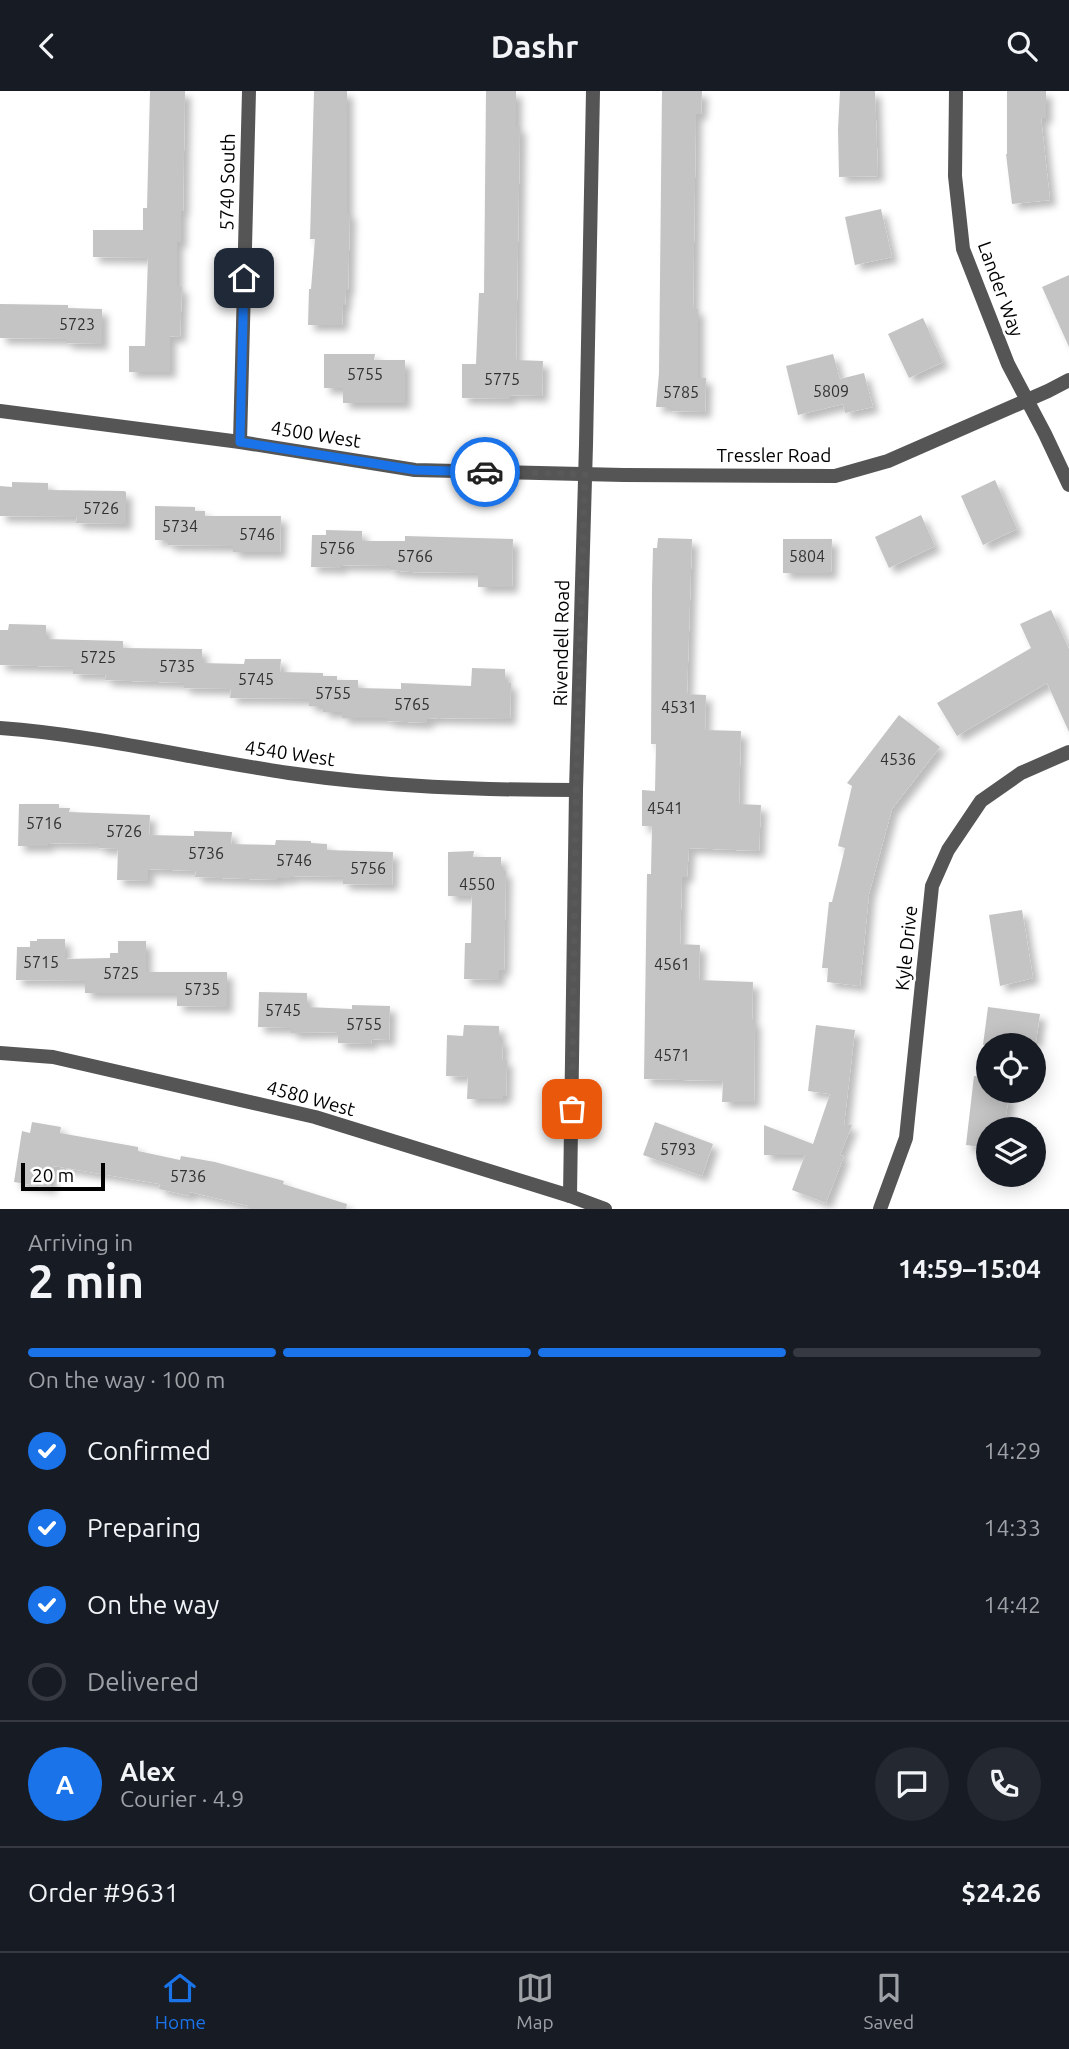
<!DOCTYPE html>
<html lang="en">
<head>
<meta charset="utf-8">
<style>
	:root { --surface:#171b24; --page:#242831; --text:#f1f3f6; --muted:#9ea1a6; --line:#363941; --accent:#1a73e8 }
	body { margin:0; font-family:Ubuntu,sans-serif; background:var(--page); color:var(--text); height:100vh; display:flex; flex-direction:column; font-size:26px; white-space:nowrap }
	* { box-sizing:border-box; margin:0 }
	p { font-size:23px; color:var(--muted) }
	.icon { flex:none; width:38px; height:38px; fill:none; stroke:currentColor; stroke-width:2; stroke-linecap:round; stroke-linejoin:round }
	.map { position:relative; height:1118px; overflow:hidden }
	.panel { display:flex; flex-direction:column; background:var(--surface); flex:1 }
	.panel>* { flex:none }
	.buttons { position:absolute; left:976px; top:942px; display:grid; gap:14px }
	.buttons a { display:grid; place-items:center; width:70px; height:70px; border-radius:50%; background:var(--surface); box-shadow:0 4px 18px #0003; font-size:35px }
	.scale { position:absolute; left:21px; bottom:18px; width:84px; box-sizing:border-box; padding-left:7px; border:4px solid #000; border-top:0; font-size:19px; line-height:24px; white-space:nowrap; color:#000; -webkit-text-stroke:5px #fff; paint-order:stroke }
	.pin { position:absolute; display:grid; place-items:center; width:60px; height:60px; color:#fff; margin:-30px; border-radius:14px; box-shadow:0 4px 10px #0006 }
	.courier { position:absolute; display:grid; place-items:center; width:70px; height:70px; margin:-35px; border:5px solid #1a73e8; border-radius:50%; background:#fff; color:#222; box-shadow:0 2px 9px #0007 }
	.head em { font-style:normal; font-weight:700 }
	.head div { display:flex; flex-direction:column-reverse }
	.head { display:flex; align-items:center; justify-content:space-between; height:119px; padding:0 28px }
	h1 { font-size:46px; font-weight:700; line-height:52px }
	.bar { display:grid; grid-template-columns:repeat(4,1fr); gap:10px 7px; align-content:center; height:84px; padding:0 28px }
	.bar i { height:9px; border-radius:5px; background:var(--line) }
	.bar .current { background:var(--accent) }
	.bar p { grid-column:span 4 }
	.line { display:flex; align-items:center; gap:18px; padding:0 28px; border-top:2px solid var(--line) }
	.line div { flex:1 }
	.round { display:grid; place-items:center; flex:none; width:74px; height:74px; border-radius:37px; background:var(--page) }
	ol { padding:0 28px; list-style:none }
	li { display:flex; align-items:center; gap:21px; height:77px }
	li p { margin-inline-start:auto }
	li .icon { padding:7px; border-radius:50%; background:var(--accent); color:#fff; stroke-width:4 }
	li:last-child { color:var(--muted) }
	li i { width:38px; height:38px; border:4px solid var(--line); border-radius:50% }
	header { display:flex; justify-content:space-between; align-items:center; height:91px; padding:0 28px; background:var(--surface); font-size:32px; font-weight:700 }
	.menu { display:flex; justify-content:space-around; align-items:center; height:98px; border-top:2px solid var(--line); background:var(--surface); font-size:19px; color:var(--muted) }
	.menu a { display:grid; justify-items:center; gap:4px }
	.menu .current { color:var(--accent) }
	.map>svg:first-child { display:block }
	.building { fill:#c4c4c4; filter:url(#shadow) }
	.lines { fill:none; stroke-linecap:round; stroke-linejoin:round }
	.street { stroke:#555; stroke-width:14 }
	.done { stroke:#595959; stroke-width:7; stroke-dasharray:0 12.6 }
	.route { stroke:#1a73e8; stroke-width:9 }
	.labels { text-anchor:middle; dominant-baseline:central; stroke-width:5; stroke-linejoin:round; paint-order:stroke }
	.number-label { font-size:16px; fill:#313131 }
	.street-label { font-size:19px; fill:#000; stroke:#fff }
</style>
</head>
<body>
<header><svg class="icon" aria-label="back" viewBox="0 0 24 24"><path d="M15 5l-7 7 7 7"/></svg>Dashr<svg class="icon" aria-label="search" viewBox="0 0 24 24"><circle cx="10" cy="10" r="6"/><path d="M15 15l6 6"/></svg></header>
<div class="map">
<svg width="1069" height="1118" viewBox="0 0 1069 1118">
	<defs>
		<filter id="shadow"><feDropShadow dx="6" dy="6" stdDeviation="3.5" flood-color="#0004"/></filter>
	</defs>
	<rect width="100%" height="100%" fill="#fff"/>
	<!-- building -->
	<g class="building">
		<path d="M150,0H185L183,120H181V151H177V196H182L180,246L170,245V281H129V255H145L148,167L93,166V139H143V117H147Z"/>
		<path d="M314,0H347V122H350L348,199H346L345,214H343L342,234H308L309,198H311L315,148H310Z"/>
		<path d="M486,0H516V36H520L516,269L543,270L542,305L510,304V308L462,307V273H476L479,202H484Z"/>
		<path d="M662,0H702L701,23H696L693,218H698V287H706L705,321L671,320V316H656L659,282Z"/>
		<path d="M840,0H875L878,85L839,86L838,38Z"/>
		<path d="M1007,0H1046V27H1041L1050,109L1012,113L1006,63H1007Z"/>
		<path d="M881,118L892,166L855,174L845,126Z"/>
		<path d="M1069,184V256L1042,196Z"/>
		<path d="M0,213L68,214V217L102,218V253L66,252V248L0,247Z"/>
		<path d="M923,227L943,271L909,287L888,243Z"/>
		<path d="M324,263H375L374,269H405V312H343V297H324Z"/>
		<path d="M833,263L840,288L864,282L873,316L845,322L843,313L798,324L786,275Z"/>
		<path d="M995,389L1017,438L983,454L961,405Z"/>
		<path d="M12,391L48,392V399L124,400L126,401V433L76,432L77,426L0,425V395L12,396Z"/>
		<path d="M155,415L195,416V420H205V425H281L280,461H233V455L168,454V449H155Z"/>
		<path d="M921,424L935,455L889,477L875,446Z"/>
		<path d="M326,439L362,440V450H405V445L513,448L512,496H478V482L411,481L390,479V475L341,474V477L311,476L312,444H326Z"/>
		<path d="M658,447L692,448L687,603L706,604L705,639L741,640L739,713L761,714L759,760L689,757L687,786H682L680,853L700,854L699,889L753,891L752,930H755L754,1011H722L723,990L644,988L647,783H651L652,735H642V699L655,700L656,653H651L652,497L653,457H657Z"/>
		<path d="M783,448H832L831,482H783Z"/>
		<path d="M1051,519L1069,558V641L1047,592L957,645L937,612L1031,557L1020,533Z"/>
		<path d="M9,533L46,534V548L123,550V557L202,558V572L244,573L245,568H281L280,581L323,582V585H337V589H358V597L401,598V592L471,595L472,577L505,578V592H511L510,628L438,627L427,628V632L387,630V627H342V621H323V615H309V608L230,607L231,598L184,597V592L105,589L106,584L73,583V576L0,574V539H8Z"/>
		<path d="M899,624L940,656L892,718L869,803L860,895L827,891L828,877H822L829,811H832L845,757L838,755L852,695L847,692Z"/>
		<path d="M19,713H59V717H70L69,721L150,724L149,744L194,745V740L232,741L231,753L275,754L276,749L311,750V752L327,753V759L393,761L392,794L343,793V786L291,785V787H277V789L195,786L196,780L148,778V790L117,789L118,758L99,757V753L48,752V755H18Z"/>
		<path d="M474,760L473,766H501V780H506L504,879H499V889L464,888L465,852H471L472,805H448V761Z"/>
		<path d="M1022,819L1033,887L1000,895L989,824Z"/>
		<path d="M37,848H65V868L110,867V862H118V850H146V881H227V916L177,915V902H85V890L16,889L17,856H30V850H37Z"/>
		<path d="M259,901L307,902V916L352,918V914L390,915L389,949L372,948L371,953L338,952V941L291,942V937L258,936Z"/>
		<path d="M988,916L1040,923L1036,950L1021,948L1020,954H983Z"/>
		<path d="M464,934L499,935V949H503L502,969H507L506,1005H503V1008H467L468,986L446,985L447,944L463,945Z"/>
		<path d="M816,934L855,939L844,1034H852L840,1064L844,1065L826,1112L792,1099L805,1064H764V1034L813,1053L830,1003L808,1000Z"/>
		<path d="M974,985L989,986V1002L1009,1004L1004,1038H989V1057L966,1054Z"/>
		<path d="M32,1031L61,1036L60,1042L138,1056V1060L180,1069L181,1065L215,1071L284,1090L283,1093L347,1113L346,1118H249V1115L190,1101V1105L159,1098L160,1093L54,1075L50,1097L14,1091L22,1040L30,1042Z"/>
		<path d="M655,1031L713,1053L702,1085L643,1064Z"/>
	</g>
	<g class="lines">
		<!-- street -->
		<g class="street">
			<path d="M956,0L955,85L963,158L1008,273L1045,343L1069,394"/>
			<path d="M0,320L240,351L415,379L624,384L835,385L888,370L1048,300L1069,289"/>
			<path d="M240,351L249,0"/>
			<path d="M0,637C97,644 193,668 289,682C385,696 480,699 576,699"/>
			<path d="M0,962L53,966L315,1026L570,1105L605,1118"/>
			<path d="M570,1105L576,699L586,354L593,0"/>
			<path d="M880,1118L906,1047L932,795L948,759L981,710L1021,682L1069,661"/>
		</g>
	</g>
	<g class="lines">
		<!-- done -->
		<path class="done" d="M485,381L585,383L576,699L572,1018"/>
		<!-- route -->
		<path class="route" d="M244,187L240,351L415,379L485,381"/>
	</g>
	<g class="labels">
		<!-- number labels -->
		<g class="number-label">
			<text x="77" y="233">5723</text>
			<text x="365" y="283">5755</text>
			<text x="502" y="288">5775</text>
			<text x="831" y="300">5809</text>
			<text x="681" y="301">5785</text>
			<text x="101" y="417">5726</text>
			<text x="180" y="435">5734</text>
			<text x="257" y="443">5746</text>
			<text x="337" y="457">5756</text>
			<text x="415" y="465">5766</text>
			<text x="807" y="465">5804</text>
			<text x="98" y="566">5725</text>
			<text x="177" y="575">5735</text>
			<text x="256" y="588">5745</text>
			<text x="333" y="602">5755</text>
			<text x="412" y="613">5765</text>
			<text x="679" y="616">4531</text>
			<text x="898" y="668">4536</text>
			<text x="665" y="717">4541</text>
			<text x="44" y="732">5716</text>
			<text x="124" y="740">5726</text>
			<text x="206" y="762">5736</text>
			<text x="294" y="769">5746</text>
			<text x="368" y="777">5756</text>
			<text x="477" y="793">4550</text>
			<text x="41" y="871">5715</text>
			<text x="672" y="873">4561</text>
			<text x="121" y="882">5725</text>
			<text x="202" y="898">5735</text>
			<text x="283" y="919">5745</text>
			<text x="364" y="933">5755</text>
			<text x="672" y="964">4571</text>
			<text x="678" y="1058">5793</text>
			<text x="188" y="1085">5736</text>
		</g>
		<!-- street labels -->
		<g class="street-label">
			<text transform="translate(227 91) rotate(-89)">5740 South</text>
			<text transform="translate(1001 198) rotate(70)">Lander Way</text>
			<text transform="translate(316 343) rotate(9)">4500 West</text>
			<text x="774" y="364">Tressler Road</text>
			<text transform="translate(561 552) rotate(-89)">Rivendell Road</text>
			<text transform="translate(290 662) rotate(8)">4540 West</text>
			<text transform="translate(906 857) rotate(-84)">Kyle Drive</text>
			<text transform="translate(311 1007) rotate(15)">4580 West</text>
		</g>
	</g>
</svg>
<div class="buttons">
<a><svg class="icon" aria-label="locate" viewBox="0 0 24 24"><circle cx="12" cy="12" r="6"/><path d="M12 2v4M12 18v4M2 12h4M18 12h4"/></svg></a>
<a><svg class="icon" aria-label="layers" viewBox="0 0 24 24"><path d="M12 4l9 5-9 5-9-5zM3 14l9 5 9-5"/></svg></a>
</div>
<div class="scale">20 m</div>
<div class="pin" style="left:572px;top:1018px;background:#ea580c"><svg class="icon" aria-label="bag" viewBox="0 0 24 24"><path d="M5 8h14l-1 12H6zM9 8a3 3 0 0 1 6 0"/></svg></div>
<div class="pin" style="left:244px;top:187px;background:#1f2937"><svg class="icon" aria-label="home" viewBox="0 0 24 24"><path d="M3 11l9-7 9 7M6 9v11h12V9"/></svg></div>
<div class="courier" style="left:485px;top:381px"><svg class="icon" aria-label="car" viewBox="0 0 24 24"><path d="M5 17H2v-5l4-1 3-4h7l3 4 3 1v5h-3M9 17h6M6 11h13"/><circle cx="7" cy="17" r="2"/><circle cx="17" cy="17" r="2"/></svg></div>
</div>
<section class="panel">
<div class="head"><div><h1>2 min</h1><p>Arriving in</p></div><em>14:59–15:04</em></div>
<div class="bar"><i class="current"></i><i class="current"></i><i class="current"></i><i></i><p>On the way · 100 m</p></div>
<ol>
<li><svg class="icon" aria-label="check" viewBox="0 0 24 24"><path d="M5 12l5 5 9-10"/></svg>Confirmed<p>14:29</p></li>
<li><svg class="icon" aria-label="check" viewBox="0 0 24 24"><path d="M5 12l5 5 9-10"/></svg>Preparing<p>14:33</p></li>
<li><svg class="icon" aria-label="check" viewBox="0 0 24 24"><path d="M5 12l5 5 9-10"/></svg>On the way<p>14:42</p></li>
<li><i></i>Delivered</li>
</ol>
<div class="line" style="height:126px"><b class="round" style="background:var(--accent);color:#fff">A</b><div><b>Alex</b><p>Courier · 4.9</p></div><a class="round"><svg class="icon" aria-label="chat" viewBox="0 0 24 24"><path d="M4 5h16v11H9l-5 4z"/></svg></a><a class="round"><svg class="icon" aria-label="phone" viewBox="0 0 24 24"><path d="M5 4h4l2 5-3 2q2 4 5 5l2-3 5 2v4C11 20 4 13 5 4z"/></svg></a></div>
<div class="line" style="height:91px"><div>Order #9631</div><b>$24.26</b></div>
</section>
<nav class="menu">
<a class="current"><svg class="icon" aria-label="home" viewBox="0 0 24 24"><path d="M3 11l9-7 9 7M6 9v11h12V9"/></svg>Home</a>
<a><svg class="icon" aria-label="map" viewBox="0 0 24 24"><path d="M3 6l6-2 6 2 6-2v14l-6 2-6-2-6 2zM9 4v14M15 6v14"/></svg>Map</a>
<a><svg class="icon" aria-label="saved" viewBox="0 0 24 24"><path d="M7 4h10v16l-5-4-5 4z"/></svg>Saved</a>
</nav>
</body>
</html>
